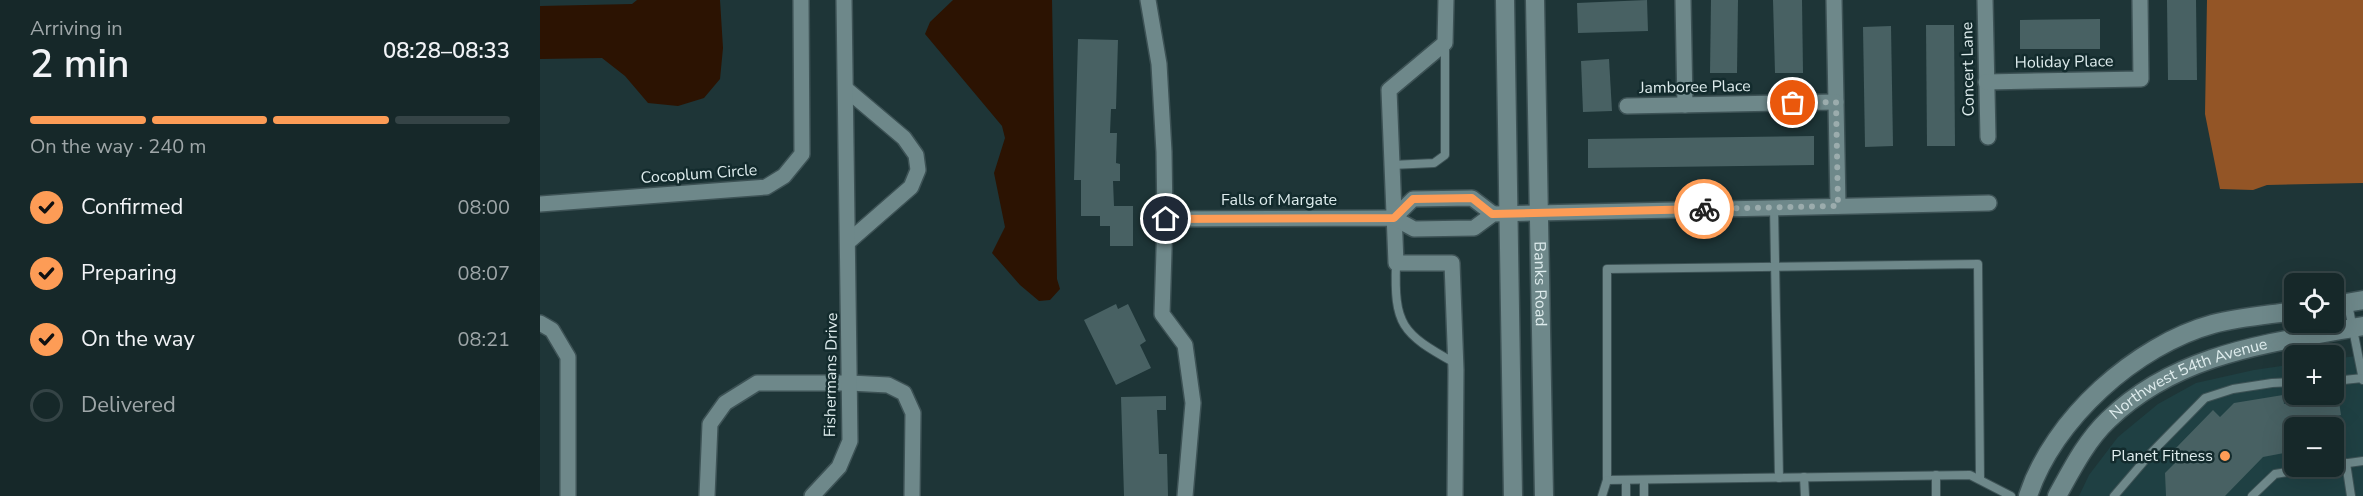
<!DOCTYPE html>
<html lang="en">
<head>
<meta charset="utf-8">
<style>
	:root { --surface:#162829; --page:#1f3031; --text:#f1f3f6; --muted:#9ea6a8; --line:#354446; --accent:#fd9c56 }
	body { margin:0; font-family:"Nunito Sans",sans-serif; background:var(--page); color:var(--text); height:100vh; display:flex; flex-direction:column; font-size:22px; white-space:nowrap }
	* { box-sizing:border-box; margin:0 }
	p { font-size:20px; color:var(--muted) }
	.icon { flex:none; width:33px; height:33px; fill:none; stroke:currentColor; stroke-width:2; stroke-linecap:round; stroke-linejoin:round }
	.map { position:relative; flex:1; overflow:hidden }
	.sheet { display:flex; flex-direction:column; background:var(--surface); width:540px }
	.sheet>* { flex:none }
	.fabs { position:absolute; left:1744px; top:273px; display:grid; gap:12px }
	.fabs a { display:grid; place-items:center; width:60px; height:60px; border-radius:9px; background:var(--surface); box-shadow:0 6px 24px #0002,0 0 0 2px var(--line); font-size:30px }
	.pin { position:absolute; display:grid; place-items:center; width:51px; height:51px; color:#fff; margin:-26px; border:3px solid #fff; border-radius:50%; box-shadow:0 2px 6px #0007 }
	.courier { position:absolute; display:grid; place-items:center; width:60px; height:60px; margin:-30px; border:4px solid #fd9c56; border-radius:50%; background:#fff; color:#222; box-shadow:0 2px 8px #0007 }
	.head em { font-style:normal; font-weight:600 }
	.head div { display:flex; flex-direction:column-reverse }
	.head { display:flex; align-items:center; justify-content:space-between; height:102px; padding:0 30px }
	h1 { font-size:39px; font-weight:600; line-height:45px }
	.bar { display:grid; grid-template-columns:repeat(4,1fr); gap:9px 6px; align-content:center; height:72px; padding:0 30px }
	.bar i { height:8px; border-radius:4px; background:var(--line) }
	.bar .current { background:var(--accent) }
	.bar p { grid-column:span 4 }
	ol { padding:0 30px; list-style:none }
	li { display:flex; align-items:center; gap:18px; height:66px }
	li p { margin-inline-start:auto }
	li .icon { padding:6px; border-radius:50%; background:var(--accent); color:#111; stroke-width:4 }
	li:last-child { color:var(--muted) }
	li i { width:33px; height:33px; border:3px solid var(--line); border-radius:50% }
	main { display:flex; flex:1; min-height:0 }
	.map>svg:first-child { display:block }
	.built { fill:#1f4043; fill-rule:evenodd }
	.forest { fill:#935526 }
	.water { fill:#2c1302 }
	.building { fill:#486163 }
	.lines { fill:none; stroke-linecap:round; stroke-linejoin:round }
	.lane-casing { stroke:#3d5255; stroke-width:10 }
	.street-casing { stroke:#3d5255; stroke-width:18 }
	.secondary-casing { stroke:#3d5255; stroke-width:21 }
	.lane { stroke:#6e888a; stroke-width:8 }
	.street { stroke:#6e888a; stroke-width:15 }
	.secondary { stroke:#6e888a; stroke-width:18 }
	.done { stroke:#9bacad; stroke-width:6; stroke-dasharray:0 10.8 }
	.route { stroke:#fd9c56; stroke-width:8 }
	.poi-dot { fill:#fd9c56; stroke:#132b2d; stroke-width:2 }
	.labels { text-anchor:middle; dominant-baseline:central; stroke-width:5; stroke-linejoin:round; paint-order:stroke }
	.street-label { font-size:16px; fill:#deeced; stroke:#132b2d }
	.poi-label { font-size:16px; fill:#deeced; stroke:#132b2d; text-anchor:end }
</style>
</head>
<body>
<main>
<section class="sheet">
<div class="head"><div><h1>2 min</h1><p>Arriving in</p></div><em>08:28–08:33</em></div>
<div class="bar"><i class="current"></i><i class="current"></i><i class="current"></i><i></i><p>On the way · 240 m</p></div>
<ol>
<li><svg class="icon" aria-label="check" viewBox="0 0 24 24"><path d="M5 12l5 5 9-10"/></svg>Confirmed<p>08:00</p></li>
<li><svg class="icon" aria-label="check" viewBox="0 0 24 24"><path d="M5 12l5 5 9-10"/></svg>Preparing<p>08:07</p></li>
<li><svg class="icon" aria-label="check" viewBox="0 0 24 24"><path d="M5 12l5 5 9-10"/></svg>On the way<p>08:21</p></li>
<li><i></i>Delivered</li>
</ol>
</section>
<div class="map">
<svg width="1823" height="496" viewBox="0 0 1823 496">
	<rect width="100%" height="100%" fill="#1e3537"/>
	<!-- built -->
	<path class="built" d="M1823,355V496H1539L1549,475L1578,437L1618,404L1656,383L1714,370L1755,364V394H1794V359ZM1755,428H1794V466H1755Z"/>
	<!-- forest -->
	<path class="forest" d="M1667,0H1823V183L1727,185L1713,190L1680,189L1665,114Z"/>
	<!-- water -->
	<g class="water">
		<path d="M97,0H180L183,48L180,79L164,98L138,106L108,103L85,76L62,58L0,59V6L92,4Z"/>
		<path d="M413,0H512L517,279L520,289L510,300L499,301L480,285L452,253L465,227L454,173L465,138L462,126L385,34L390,22Z"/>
	</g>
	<!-- building -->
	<g class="building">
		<path d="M1107,0L1108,31L1038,33L1037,3Z"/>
		<path d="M1171,0H1198L1197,73H1170Z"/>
		<path d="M1233,0H1262L1263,73H1235Z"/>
		<path d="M1627,0H1656L1657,80H1628Z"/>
		<path d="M1560,19V49H1480V20Z"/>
		<path d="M1386,25H1414L1415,146H1387Z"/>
		<path d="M1351,26L1353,146L1325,147L1323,27Z"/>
		<path d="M538,39L578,40L576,109H571L570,133H577L576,163L580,164V181H573L574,206H593V246H570V226H560V216H541V180H534Z"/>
		<path d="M1069,59L1072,111L1043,112L1041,61Z"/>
		<path d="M1274,136V165L1048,168V139Z"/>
		<path d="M576,304L578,309L588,304L606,341L600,345L611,368L576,385L544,320Z"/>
		<path d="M1743,395L1744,404L1798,395L1801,415L1797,416L1799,428H1755V451L1723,457L1685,496H1626L1625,473L1641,457L1634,450L1673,410L1680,417L1694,403Z"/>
		<path d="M626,396V410H617L619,454H627L628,496H584L581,397Z"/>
	</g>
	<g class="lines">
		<defs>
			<g id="lane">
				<path d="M852,165L894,163L905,155V44"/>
				<path d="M1234,207L1239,478"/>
				<path d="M856,263C854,325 861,333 915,363"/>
				<path d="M1808,304L1823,380"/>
				<path d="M1794,381L1823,378"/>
				<path d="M1806,463L1811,496"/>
				<path d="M1794,465L1823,461"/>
				<path d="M1396,475V496"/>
				<path d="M1264,477L1265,496"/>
				<path d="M1086,480V496"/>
				<path d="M1104,480V496"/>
				<path d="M1440,480L1438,264L1067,269V480L1430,475L1471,496"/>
				<path d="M1062,496L1067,480"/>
				<path d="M1574,496L1611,453L1665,398L1693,389L1732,383L1755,382"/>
				<path d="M1712,496L1735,474L1783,466"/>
			</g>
			<g id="street">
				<path d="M608,0L619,64L624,152L625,219L622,314L645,345L653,403L645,496"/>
				<path d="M906,0L905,43L849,90L856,263H912L916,370L915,496"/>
				<path d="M1143,0L1145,105"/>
				<path d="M1294,0L1298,206"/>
				<path d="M1445,0L1448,137"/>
				<path d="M1446,82L1601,79L1600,0"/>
				<path d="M306,89L364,138L376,155L378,170L371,187L308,242"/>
				<path d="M1087,106L1296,102"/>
				<path d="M0,204L226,187L244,176L262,154L261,0"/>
				<path d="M854,218L873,199L932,198L953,214"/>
				<path d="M625,219L854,218L874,229L934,228L953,214L1449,203"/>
				<path d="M0,323L12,330L28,357V496"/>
				<path d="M167,496L170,424L185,403L217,383H310L348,385L364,393L373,413L372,496"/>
				<path d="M272,496L299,467L310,441L304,0"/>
			</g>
			<g id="secondary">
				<path d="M965,0L973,496"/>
				<path id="s1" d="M995,0L1004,496"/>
				<path d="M1794,305L1823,300"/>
				<path d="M1488,496C1513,419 1596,345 1673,324C1700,317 1728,315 1755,311"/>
				<path id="s2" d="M1517,496C1532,469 1546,441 1568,420C1638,352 1732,343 1823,326"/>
			</g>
		</defs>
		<!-- lane casing -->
		<use href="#lane" class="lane-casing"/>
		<!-- street casing -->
		<use href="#street" class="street-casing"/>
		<!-- secondary casing -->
		<use href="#secondary" class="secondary-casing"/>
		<!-- lane -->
		<use href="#lane" class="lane"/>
		<!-- street -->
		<use href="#street" class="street"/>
		<!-- secondary -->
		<use href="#secondary" class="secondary"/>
	</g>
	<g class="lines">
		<!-- done -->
		<path class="done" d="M1164,209L1298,206L1296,102L1253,103"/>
		<!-- route -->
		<path class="route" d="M626,219L854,218L873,199L932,198L952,214L1164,209"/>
	</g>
	<!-- markers -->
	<circle class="poi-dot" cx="1685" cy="456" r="6"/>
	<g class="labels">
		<!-- street labels -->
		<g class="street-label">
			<text transform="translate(1524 62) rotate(-1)">Holiday Place</text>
			<text transform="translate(1428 69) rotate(-91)">Concert Lane</text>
			<text transform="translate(1155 87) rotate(-1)">Jamboree Place</text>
			<text transform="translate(159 174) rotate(-4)">Cocoplum Circle</text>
			<text x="739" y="200">Falls of Margate</text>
			<text stroke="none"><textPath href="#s1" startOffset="284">Banks Road</textPath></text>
			<text transform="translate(291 375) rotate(-89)">Fishermans Drive</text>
			<text stroke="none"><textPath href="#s2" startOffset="184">Northwest 54th Avenue</textPath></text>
		</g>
		<!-- poi labels -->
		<g class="poi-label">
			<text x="1673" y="456">Planet Fitness</text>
		</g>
	</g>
</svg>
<div class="fabs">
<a><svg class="icon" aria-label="locate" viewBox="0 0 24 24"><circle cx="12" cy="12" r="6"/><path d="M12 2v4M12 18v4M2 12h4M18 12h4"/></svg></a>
<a>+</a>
<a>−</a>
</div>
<div class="pin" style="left:1253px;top:103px;background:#ea580c"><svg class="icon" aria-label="bag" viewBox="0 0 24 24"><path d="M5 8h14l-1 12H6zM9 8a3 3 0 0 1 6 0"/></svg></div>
<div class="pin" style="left:626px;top:219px;background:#1f2937"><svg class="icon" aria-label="home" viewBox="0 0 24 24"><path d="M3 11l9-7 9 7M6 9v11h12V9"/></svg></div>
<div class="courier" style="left:1164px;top:209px"><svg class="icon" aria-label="bike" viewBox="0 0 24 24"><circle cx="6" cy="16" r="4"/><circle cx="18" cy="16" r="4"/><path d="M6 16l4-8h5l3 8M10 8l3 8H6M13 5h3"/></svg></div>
</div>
</main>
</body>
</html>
